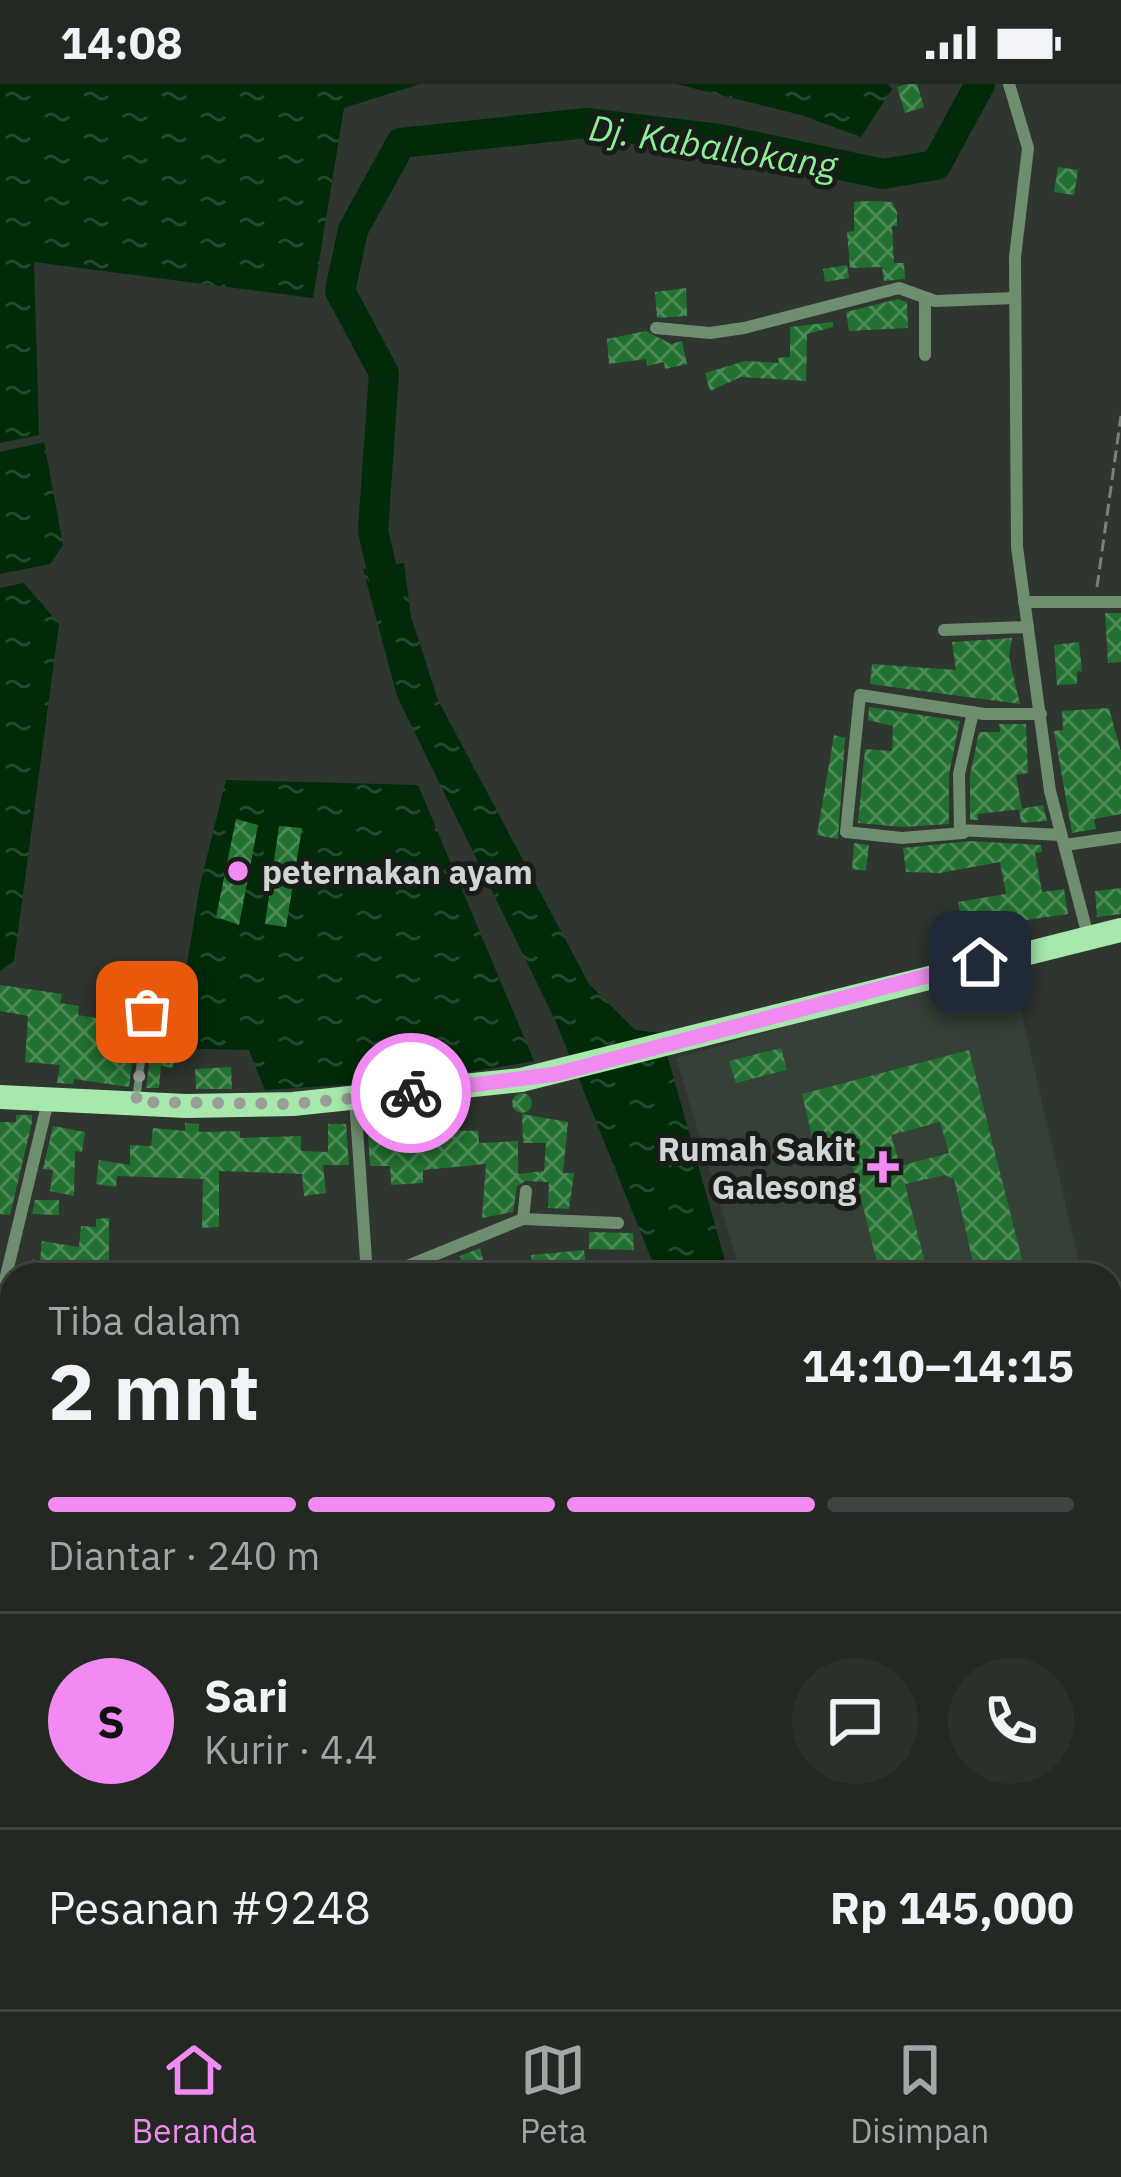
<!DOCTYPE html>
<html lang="id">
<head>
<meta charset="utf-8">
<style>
	:root { --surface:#232823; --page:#2b302b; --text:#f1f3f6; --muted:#a3a6a6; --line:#404441; --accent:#f28af3 }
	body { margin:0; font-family:"IBM Plex Sans",sans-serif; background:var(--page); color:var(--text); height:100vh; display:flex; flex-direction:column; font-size:45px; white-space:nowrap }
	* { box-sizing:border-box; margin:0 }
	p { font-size:39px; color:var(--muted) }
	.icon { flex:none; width:66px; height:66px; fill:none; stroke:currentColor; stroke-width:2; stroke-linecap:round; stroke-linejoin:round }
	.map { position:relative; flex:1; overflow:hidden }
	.details { position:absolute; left:0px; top:1179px; width:1122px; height:747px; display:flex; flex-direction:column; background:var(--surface); border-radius:36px 36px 0 0; box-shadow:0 6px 18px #0003,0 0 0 3px var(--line) }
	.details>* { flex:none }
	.pin { position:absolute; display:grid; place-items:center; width:102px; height:102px; color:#fff; margin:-51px; border-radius:24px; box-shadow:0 6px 18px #0006 }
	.courier { position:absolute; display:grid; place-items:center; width:120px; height:120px; margin:-60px; border:9px solid #f28af3; border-radius:50%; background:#fff; color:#222; box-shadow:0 3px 15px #0007 }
	.head em { font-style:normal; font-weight:700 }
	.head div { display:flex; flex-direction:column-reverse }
	.head { display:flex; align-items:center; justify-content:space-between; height:204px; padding:0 48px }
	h1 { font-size:78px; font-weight:700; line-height:90px }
	.bar { display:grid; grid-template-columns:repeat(4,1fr); gap:18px 12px; align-content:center; height:144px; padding:0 48px }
	.bar i { height:15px; border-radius:9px; background:var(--line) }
	.bar .on { background:var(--accent) }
	.bar p { grid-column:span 4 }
	.line { display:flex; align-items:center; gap:30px; padding:0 48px; border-top:3px solid var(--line) }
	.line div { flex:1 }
	.round { display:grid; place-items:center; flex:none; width:126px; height:126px; border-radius:63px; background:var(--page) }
	.status { display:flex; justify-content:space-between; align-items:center; height:84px; padding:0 60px; background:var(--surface); direction:ltr }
	.status svg { height:33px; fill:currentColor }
	.tab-bar { display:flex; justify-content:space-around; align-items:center; height:168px; border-top:3px solid var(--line); background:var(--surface); font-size:33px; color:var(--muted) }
	.tab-bar a { display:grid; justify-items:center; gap:6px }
	.tab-bar .on { color:var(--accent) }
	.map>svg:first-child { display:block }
	.built { fill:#354036 }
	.water { fill:url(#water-ripples) }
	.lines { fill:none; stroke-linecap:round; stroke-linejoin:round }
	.river { stroke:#002a08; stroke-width:30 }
	.building { fill:url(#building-cross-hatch); fill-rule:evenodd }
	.path { stroke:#7a807a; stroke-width:3; stroke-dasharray:12 6; stroke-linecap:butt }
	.lane { stroke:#6f8e70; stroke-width:8 }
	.street { stroke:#6f8e70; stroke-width:12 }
	.primary { stroke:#a7e8ac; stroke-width:24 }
	.done { stroke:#999e99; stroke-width:12; stroke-dasharray:0 21.6 }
	.route { stroke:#f28af3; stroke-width:15 }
	.poi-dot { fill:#f28af3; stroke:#191c19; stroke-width:4.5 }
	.labels { text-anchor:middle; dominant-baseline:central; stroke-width:10; stroke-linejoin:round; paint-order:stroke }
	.poi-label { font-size:33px; font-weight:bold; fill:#d2d6d2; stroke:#191c19; text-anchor:start }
	.water-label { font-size:36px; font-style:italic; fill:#8bef95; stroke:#191c19 }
</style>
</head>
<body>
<div class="status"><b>14:08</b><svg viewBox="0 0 49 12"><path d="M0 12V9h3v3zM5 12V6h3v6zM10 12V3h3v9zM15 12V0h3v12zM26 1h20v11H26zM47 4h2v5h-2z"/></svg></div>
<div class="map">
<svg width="1121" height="1925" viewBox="0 0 1121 1925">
	<defs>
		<pattern id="water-ripples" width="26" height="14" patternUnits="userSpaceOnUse" patternTransform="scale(3)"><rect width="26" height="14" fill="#002a08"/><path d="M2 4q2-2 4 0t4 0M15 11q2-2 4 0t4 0" fill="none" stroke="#24482b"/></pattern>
		<pattern id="building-cross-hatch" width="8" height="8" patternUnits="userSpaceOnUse" patternTransform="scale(3)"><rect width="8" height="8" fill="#237131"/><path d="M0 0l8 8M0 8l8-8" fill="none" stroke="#4c8b58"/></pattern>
	</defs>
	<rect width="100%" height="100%" fill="#2f352f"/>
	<!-- built -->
	<path class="built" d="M1010,879L1082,1191H741L676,974Z"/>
	<!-- water -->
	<g class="water">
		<path d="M0,0H420L344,24L313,214L34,178L39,351L0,359Z"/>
		<path d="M676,0H888L892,5L861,53L801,31Z"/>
		<path d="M44,358L63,461L50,480L0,490V368Z"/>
		<path d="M404,479L411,533L438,616L589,900L635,946L661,949L729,1191H659L651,1174L556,938L397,612L363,485Z"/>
		<path d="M24,499L59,540L14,877L0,887V504Z"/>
		<path d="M226,696L418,701L534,977L422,996L265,1006L249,966L173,964L200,801Z"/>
		<path d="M108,1914H178L184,1925H112Z"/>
	</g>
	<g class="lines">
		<!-- river -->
		<path class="river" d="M390,520L373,447L384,289L340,207L353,146L401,59L586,39L719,55L883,90L936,81L980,0"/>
	</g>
	<!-- building -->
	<g class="building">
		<path d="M907,0H917L924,23L905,29L897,3Z"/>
		<path d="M1058,83L1078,86L1074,111L1054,108Z"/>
		<path d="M870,117L892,118L897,128V142H892L894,179H904L905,195L884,197L882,183L850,184L847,148L854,147V118Z"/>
		<path d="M847,181L849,194L825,198L823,185Z"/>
		<path d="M686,204L687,232L657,234L655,208Z"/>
		<path d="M898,215L907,218L908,244L849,247L846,228Z"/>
		<path d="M833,238V243L807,250L806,297L741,293L710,307L705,289L745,277L779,279L778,274L790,273V243Z"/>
		<path d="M646,247L671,260L682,257L687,280L665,285L664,278L647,282L646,275L609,280L607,255Z"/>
		<path d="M1105,529H1121V578L1108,579Z"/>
		<path d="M1012,554L1009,573L1020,620L870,600L872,580L956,586L952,558Z"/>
		<path d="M1079,558L1082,588L1077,587V600L1057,601L1054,561Z"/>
		<path d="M869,623L960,637L949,690V740L902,743L858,739L865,665L892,667L893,642L868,636Z"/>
		<path d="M1109,624L1121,668V730L1094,735L1096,745L1072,749L1054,647L1063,646L1062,627Z"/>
		<path d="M999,640H1026L1028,689L1016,691L1022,725L978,730V736H970V691L979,648H1000Z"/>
		<path d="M834,651L845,654L838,755L817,751Z"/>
		<path d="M1043,721L1047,737L1021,739L1019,725Z"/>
		<path d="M236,735L258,741L239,841L216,833Z"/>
		<path d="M279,742L302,744L286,843L265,840Z"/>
		<path d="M970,757L1041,761L1042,768L1035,769L1042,808L1064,805L1068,830L963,845L958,818L1006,810L1000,778L940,789L906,788L903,764Z"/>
		<path d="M854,759L869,761L866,787L852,785Z"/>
		<path d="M1121,804V830L1097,833L1095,807Z"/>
		<path d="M0,901L62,910L60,919L79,922L78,931L101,935L100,941L114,943L113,952L135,955L129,1003L74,995L73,1000L57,999L60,981L25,978L28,932L0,927Z"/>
		<path d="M781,964L787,986L736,999L729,977Z"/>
		<path d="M151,966L175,970L173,984L161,982L159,1004H146Z"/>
		<path d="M969,966L1026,1191H976L954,1095L945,1091L905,1100L928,1191H880L848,1062L816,1070L802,1010ZM940,1038L949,1069L900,1082L891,1051Z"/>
		<path d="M231,983L232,1005H196L195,985Z"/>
		<circle cx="522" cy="1019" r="10"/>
		<path d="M424,1030L425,1046L478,1047L479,1059L518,1057V1090L544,1087L546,1059H523L522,1030L568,1038L563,1089H574L569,1125L548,1124L549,1098L526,1097L517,1102L513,1128L482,1134L486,1080L423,1086V1099L391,1101L390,1082H370L367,1035Z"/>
		<path d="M16,1031H32V1038L10,1131L0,1130V1038H16Z"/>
		<path d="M185,1039L199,1040V1048L240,1047V1054L301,1052V1067L328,1068V1040H346L349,1081H323L326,1109L304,1112L302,1090L219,1087V1143L202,1144L203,1095L117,1092L116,1103L96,1100L99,1076L130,1081V1061L151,1062L153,1044L185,1047Z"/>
		<path d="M53,1042L85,1048L82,1068L75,1067L74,1112L50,1107L53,1086L43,1085Z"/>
		<path d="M35,1116H59V1131L32,1130Z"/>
		<path d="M109,1134V1191L29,1189L32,1175L40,1177L42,1157L79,1163L81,1142L96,1143V1135Z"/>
		<path d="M589,1148L633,1149L634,1166L589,1165Z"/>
		<path d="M480,1164L487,1191H464L460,1172Z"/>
		<path d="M584,1166L587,1188L533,1191L531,1171Z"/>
		<path d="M0,1409L12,1410V1456L0,1455Z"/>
	</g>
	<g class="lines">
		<!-- path -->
		<path class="path" d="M1097,503L1121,332"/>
		<!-- lane -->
		<path class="lane" d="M136,1017L147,928"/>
		<!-- street -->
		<g class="street">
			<path d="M1009,0L1028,64L1015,173L1017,463L1050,707L1088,852"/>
			<path d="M925,215V271"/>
			<path d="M656,244L710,249L744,244L899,204L935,217L1015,214"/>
			<path d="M1024,518H1121"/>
			<path d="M944,546L1028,543"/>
			<path d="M973,628L959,690L960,746L1061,751"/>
			<path d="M963,749L902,754L846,748L860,611L984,630H1041"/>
			<path d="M1065,761L1121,753"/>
			<path d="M355,1015L367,1191"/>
			<path d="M523,1135L618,1139"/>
			<path d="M385,1191L523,1135L526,1107"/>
			<path d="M0,1217L48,1017"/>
			<path d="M0,1281L12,1282"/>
		</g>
		<!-- primary -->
		<path class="primary" d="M0,1013L186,1022L293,1020L521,996L1121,846"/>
	</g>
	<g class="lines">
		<!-- done -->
		<path class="done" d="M147,928L136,1018L292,1020L411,1009"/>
		<!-- route -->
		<path class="route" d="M411,1009L556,990L980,878"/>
	</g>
	<!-- markers -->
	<g class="poi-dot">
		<circle cx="238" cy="787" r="12"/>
		<path d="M877 1065h12v12h12v12h-12v12h-12v-12h-12v-12h12z"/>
	</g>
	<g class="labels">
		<!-- poi labels -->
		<g class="poi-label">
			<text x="262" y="787">peternakan ayam</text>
			<text x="856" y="1064" text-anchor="end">Rumah Sakit<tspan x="856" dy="38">Galesong</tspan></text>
		</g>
		<!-- water labels -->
		<g class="water-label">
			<text transform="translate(713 62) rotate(9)">Dj. Kaballokang</text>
		</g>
	</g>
</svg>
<div class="pin" style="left:147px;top:928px;background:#ea580c"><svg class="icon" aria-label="bag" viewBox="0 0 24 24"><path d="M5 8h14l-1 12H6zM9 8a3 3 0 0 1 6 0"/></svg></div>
<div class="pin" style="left:980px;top:878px;background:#1f2937"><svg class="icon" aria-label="home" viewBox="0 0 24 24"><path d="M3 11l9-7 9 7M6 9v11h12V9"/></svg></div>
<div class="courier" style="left:411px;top:1009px"><svg class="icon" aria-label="bike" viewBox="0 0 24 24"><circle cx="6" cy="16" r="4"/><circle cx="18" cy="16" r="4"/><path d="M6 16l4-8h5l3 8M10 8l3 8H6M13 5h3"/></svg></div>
<section class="details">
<div class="head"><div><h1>2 mnt</h1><p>Tiba dalam</p></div><em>14:10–14:15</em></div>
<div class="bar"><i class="on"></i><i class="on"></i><i class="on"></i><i></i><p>Diantar · 240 m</p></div>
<div class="line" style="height:216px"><b class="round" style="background:var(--accent);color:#111">S</b><div><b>Sari</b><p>Kurir · 4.4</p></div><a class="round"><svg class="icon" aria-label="chat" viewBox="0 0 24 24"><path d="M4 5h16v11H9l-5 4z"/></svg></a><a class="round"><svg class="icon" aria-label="phone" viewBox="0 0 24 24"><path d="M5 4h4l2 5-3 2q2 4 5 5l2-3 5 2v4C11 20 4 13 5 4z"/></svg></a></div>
<div class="line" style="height:156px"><div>Pesanan #9248</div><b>Rp 145,000</b></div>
</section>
</div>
<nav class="tab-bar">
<a class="on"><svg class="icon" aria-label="home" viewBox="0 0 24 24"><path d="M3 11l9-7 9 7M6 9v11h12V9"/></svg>Beranda</a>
<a><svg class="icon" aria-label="map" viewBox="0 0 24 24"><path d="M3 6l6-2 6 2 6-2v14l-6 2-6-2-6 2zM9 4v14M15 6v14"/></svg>Peta</a>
<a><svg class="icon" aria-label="saved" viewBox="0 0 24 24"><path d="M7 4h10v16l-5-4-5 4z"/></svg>Disimpan</a>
</nav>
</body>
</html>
